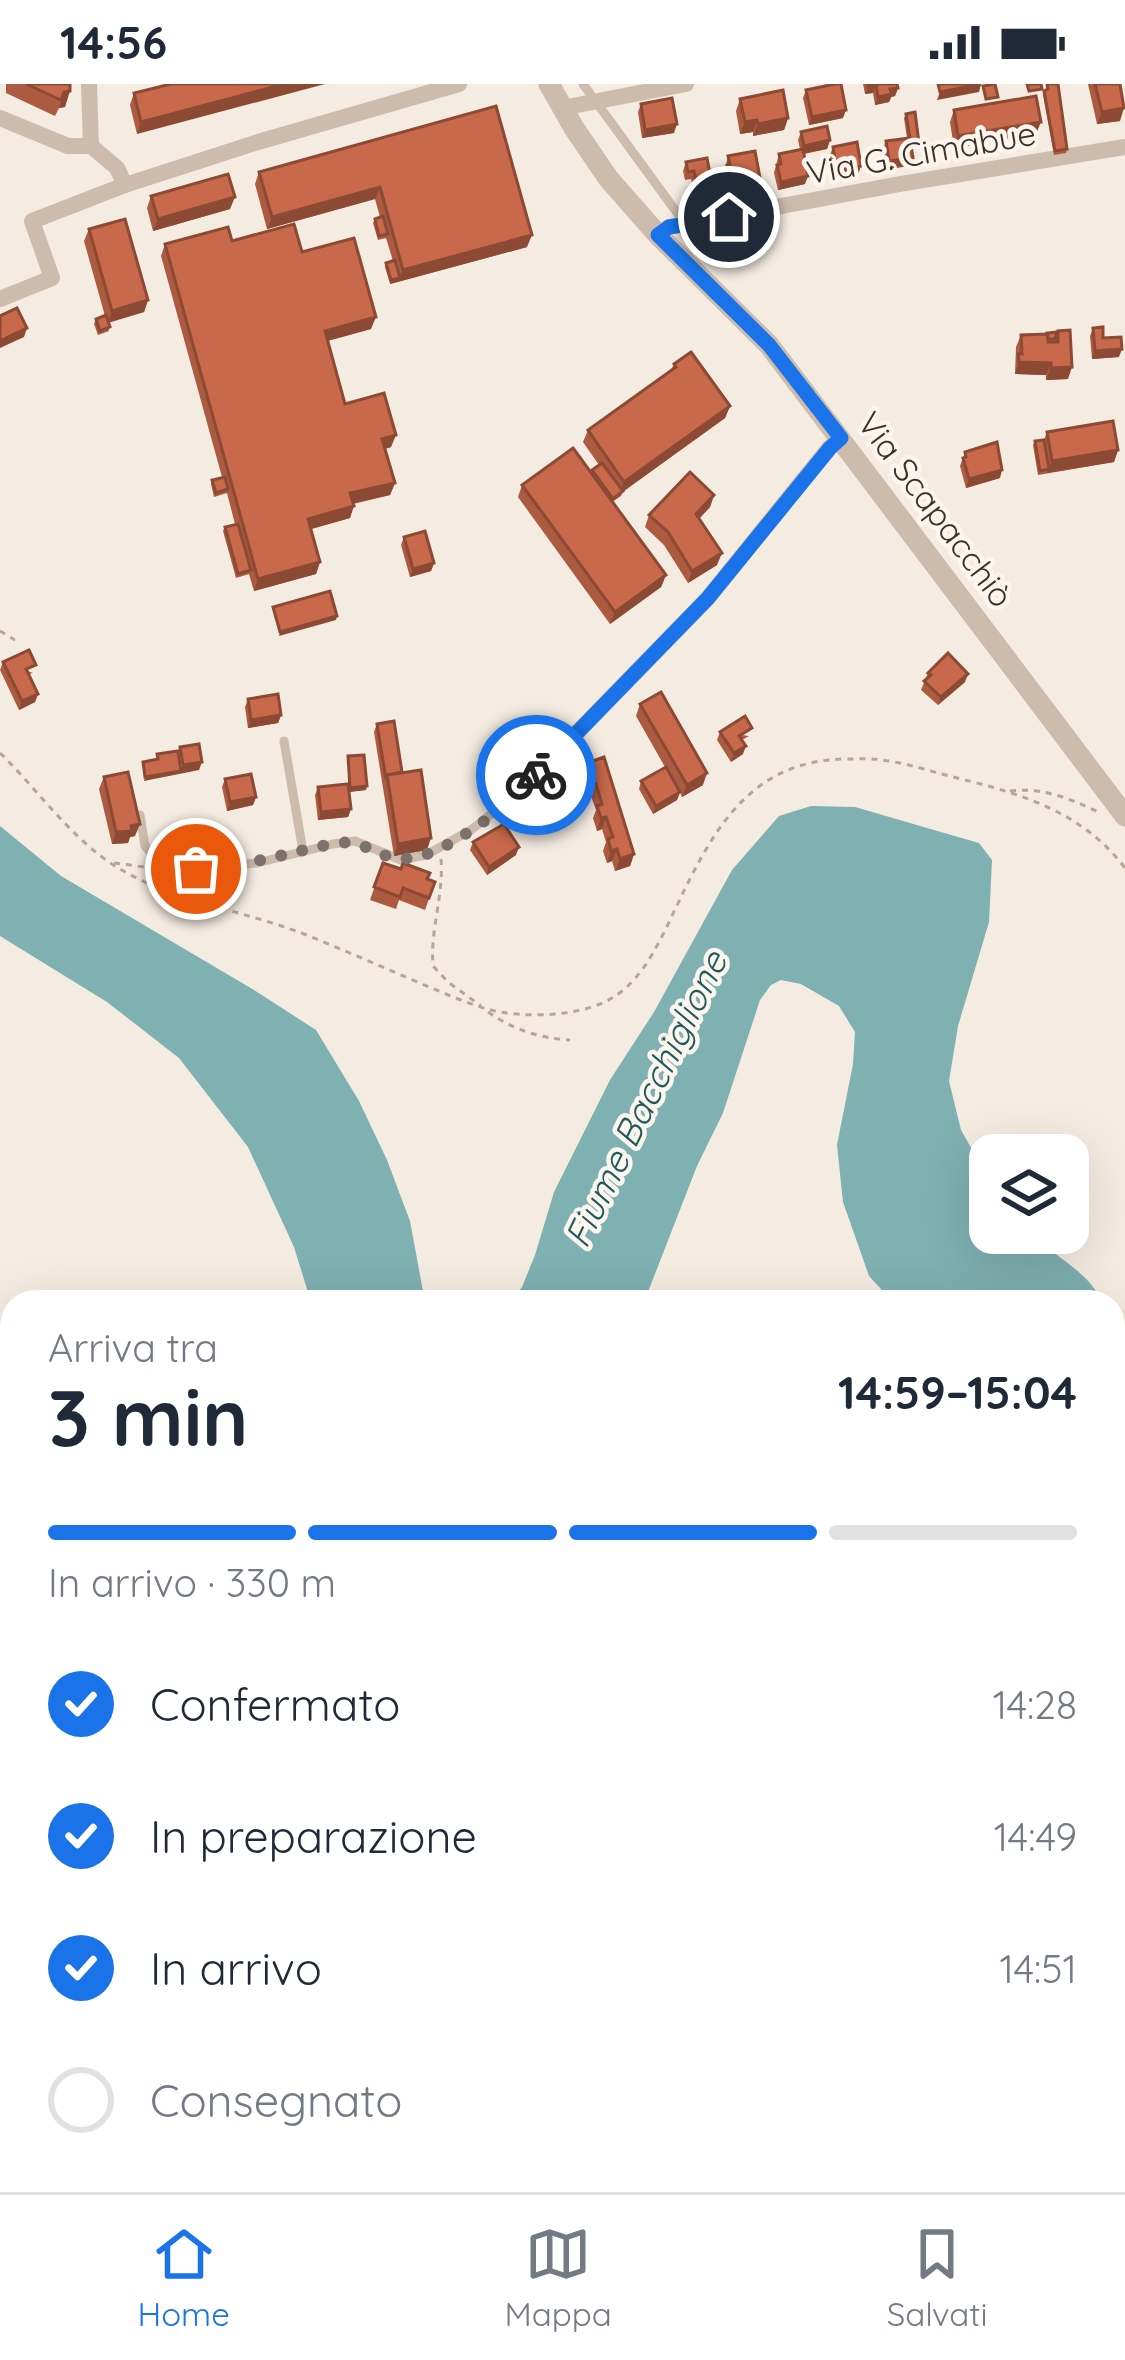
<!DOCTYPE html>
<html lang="it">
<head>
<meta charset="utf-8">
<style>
	:root { --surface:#fff; --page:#f6f6f7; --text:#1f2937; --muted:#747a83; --line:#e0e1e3; --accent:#1a73e8 }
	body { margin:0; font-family:Quicksand,sans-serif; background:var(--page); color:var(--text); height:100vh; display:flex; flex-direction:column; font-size:45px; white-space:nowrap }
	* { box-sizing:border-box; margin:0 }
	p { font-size:39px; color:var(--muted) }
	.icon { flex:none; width:66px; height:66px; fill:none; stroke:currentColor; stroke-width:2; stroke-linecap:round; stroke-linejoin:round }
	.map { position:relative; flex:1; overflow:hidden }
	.panel { position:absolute; left:0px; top:1206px; width:1125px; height:903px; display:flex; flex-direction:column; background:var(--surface); border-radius:36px 36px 0 0; box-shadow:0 12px 48px #0002 }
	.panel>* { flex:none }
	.tools { position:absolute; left:969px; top:1050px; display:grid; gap:24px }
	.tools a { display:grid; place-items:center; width:120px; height:120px; border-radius:24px; background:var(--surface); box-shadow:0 12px 48px #0002; font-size:60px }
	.pin { position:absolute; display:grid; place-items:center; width:102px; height:102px; color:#fff; margin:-51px; border:6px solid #fff; border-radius:50%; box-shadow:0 3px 12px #0007 }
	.courier { position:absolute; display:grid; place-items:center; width:120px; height:120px; margin:-60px; border:9px solid #1a73e8; border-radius:50%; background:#fff; color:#222; box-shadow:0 3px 15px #0007 }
	.head em { font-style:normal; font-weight:800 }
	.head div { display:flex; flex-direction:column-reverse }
	.head { display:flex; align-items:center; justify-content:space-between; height:204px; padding:0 48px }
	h1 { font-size:78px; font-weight:800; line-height:90px }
	.bar { display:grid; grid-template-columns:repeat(4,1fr); gap:18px 12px; align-content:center; height:144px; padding:0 48px }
	.bar i { height:15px; border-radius:9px; background:var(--line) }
	.bar .selected { background:var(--accent) }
	.bar p { grid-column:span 4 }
	ol { padding:0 48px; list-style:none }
	li { display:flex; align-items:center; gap:36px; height:132px }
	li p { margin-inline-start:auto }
	li .icon { padding:12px; border-radius:50%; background:var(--accent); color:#fff; stroke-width:4 }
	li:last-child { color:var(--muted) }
	li i { width:66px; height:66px; border:6px solid var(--line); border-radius:50% }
	.status { display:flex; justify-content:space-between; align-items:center; height:84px; padding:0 60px; background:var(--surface); direction:ltr }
	.status svg { height:33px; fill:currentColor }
	.menu { display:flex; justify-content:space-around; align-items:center; height:168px; border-top:3px solid var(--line); background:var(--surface); font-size:33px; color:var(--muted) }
	.menu a { display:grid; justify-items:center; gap:6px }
	.menu .selected { color:var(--accent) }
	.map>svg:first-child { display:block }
	.water { fill:#7fb0b2 }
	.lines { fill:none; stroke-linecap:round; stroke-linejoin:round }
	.stream { stroke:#7fb0b2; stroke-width:4.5 }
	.path { stroke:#b9a596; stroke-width:3; stroke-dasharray:6 6; stroke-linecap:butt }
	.service { stroke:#cdbbac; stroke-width:9 }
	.minor { stroke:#cdbbac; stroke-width:16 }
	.tertiary { stroke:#cdbbac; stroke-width:21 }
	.wall { fill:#ac5a40 }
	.shaded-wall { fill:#8c4a34 }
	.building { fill:#c8694b; stroke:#8c4a34; stroke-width:3 }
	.done { stroke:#7c716b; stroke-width:12; stroke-dasharray:0 21.6 }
	.route { stroke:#1a73e8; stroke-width:15 }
	.labels { text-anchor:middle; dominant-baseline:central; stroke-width:9; stroke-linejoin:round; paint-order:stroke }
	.street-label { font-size:33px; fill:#3b302b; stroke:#fbf5ee }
	.water-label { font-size:36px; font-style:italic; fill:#1f5a5e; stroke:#fbf5ee }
</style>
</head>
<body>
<div class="status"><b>14:56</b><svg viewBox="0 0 49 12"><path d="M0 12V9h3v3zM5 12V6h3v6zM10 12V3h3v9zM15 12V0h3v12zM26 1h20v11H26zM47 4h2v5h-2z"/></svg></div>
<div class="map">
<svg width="1125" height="2108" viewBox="0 0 1125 2108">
	<rect width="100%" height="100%" fill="#f4ebe1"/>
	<!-- water -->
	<g class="water">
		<path d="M811,722L855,723L934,746L979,759L992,776L989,838L958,942L949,997L961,1046L990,1097V1149H1033C1054,1174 1089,1187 1102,1218H893L869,1192L843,1118L837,1061L853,980L855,948L839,922L801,900L781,896L771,901L760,916L723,1029L697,1082L644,1218H510L522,1203L535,1171L554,1108L610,996L654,928L732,786L779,732Z"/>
		<path d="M0,742L61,792L254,906L316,946L359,1017L387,1076L410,1137L425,1218H311L294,1163L248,1063L179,974L107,918L0,852Z"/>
		<path d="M1113,1241L1125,1258V1392L1113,1385Z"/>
		<path d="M1125,1652V2108H1076L1070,2097H1113V1667Z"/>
	</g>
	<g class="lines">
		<!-- stream -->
		<g class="stream">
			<path d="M0,1565L12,1559"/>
			<path d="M0,1625L12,1640"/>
			<path d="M0,1826L12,1822"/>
		</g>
		<!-- path -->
		<g class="path">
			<path d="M0,547L15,556"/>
			<path d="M0,669C36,704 67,749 109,778C166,817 240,825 304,850C346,867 387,885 429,903C454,913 479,925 506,929C536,933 577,931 605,918C639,901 655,867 671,834C709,754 745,676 846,675C858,675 871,674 882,676C906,679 930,687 953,693C1019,709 1082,727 1125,784"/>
			<path d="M1010,707C1041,703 1069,714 1098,728"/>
			<path d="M441,775C444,811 430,845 433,882L448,898L481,922"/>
			<path d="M114,779L152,784"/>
			<path d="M488,928C514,946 539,954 570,956"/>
			<path d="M0,1556L12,1551"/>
			<path d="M0,1640L5,1650L12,1655"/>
			<path d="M0,1816L12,1813"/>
		</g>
		<!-- service -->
		<g class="service">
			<path d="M583,0L686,141"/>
			<path d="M284,657L303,767"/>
			<path d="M140,731L145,762L151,769L196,785L257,779L333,760L355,757L401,776L426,771L471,746L524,704L561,665"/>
		</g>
		<!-- minor -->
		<g class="minor">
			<path d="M89,0L91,62"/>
			<path d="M562,24L686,0"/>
			<path d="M0,34L68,62H91L117,84L125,101L258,58L459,0"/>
			<path d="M658,151L669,143L900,100L1125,63"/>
			<path d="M0,215L52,194L32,137L125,101"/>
			<path d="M561,665L708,514L829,364L841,354"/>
		</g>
		<!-- tertiary -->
		<path class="tertiary" d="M549,0L574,44L608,94L658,151L769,261L1125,732"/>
	</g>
	<!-- wall -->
	<g class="wall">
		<path d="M6,0H70L65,23L59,24L55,32L6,9Z"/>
		<path d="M171,0L137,50L130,21L134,9Z"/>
		<path d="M863,0H897L898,4L895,12L891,13L889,18L875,21L873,9L865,10Z"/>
		<path d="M1046,0H1058L1067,65L1066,69L1054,71L1043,11L1046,6Z"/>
		<path d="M1088,0H1120V37L1097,40Z"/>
		<path d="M806,6L843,34L809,41L803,14Z"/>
		<path d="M740,15L788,34L784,46L753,52V48L740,50L736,27Z"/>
		<path d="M641,20L674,49L642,54L638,28Z"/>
		<path d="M496,22L527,163L390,200L385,183L386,179L393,177L386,154L378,156L373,139L375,135L380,133L375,115L267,145L255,100L259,88Z"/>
		<path d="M954,26L1036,50L954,64L950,38Z"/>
		<path d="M906,30L918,63L911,64L910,82L886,85L883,65L886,57L907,54L904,34Z"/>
		<path d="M801,48L830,56L827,65L804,70L805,100L778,106L774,89L779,70L800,65L798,56Z"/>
		<path d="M833,63L858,91L834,95L830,71Z"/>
		<path d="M728,72L760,94L757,102L742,107L739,116L729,118L724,89Z"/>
		<path d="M686,78L710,88L719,102L718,106L695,111L691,95L685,96L683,87Z"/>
		<path d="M151,112L230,125L153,147L147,124Z"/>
		<path d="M89,145L148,216L144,228L108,238L109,247L98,251L94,240L96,235L105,232L84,157Z"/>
		<path d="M232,157L302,168L371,245L327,257L345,320L391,363L385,365L395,399L390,411L353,420L350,434L311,445L320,478L316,490L254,507L249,490L236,494L223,447L225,443L235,440L227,409L214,413L211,400L212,396L222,393L161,172L165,160Z"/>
		<path d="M1093,244L1103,254L1119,273L1092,275L1090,252Z"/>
		<path d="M1057,248L1068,295L1046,296V291L1015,290L1016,263L1021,251Z"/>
		<path d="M674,280L730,322L725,334L623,407L621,412L612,418L666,491L661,503L610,540L518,413L522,401L591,389L599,381L583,358L588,346L671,286Z"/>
		<path d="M1047,348L1118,366L1114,378L1038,391L1033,361L1035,357L1044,356Z"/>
		<path d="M965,368L1000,394L966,404L960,382Z"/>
		<path d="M714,411L710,423L699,435L717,481L688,499L664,461L645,443L649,431Z"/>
		<path d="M404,453L434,479L431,487L410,493L401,461Z"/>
		<path d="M3,578L33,589L29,590L38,610L35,618L19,626L0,586Z"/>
		<path d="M928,589L965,598L938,621L921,606Z"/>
		<path d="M248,615L281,631L278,639L248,644L245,623Z"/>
		<path d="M640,620L703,701L682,713L680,708L677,716L653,730L639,705L641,697L665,683L636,632Z"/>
		<path d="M377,640L402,688L427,766L394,772L374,648Z"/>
		<path d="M720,648L749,652L742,656L743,670L731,678L717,656Z"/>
		<path d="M348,672L366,706L349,708L351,725L348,733L318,736L315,711L318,703L348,700Z"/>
		<path d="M590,678L634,770L630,782L615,787L612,777L607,779L603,767L606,758L602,745L597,747L593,734L596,726L591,712L586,713L582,701Z"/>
		<path d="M104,693L135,752L130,753L128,759L112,760L99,705Z"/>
		<path d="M225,695L256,713L253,721L227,727L222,703Z"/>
		<path d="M473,758L516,771L487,791L470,766Z"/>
		<path d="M383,779L435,798L425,826L399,816L396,825L370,816Z"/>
	</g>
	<!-- shaded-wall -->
	<g class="shaded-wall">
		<path d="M284,0H325L137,50L141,38Z"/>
		<path d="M876,0L873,9L865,10L868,2Z"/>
		<path d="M981,0L979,8L937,16L940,8Z"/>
		<path d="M898,4L895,12L891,13L889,18L875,21L878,13L890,5Z"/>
		<path d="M70,7L65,23L59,24L64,8Z"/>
		<path d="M1124,24L1120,37L1097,40L1102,28Z"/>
		<path d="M846,26L843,34L809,41L812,33Z"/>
		<path d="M788,34L784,46L753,52L758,40Z"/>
		<path d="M757,36L753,48L740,50L745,38Z"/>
		<path d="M1041,38L1036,50L954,64L958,52Z"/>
		<path d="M677,40L674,49L642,54L645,46Z"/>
		<path d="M830,56L827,65L801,70L804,62Z"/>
		<path d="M913,74L910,82L886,85L889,77Z"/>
		<path d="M861,82L858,91L834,95L837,87Z"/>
		<path d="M808,92L805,100L778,106L781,98Z"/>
		<path d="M760,94L757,102L751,103L750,105L738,107L740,99Z"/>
		<path d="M712,100L709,109L695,111L698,103Z"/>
		<path d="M380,103L375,115L267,145L272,133Z"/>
		<path d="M742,108L739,116L729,118L731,110Z"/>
		<path d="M235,113L230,125L153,147L158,135Z"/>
		<path d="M532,151L527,163L390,200L391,196L400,194L403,186Z"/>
		<path d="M148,216L144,228L108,239L112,227Z"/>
		<path d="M376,233L371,245L320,259L325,247Z"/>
		<path d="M27,244L24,253L0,264V257Z"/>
		<path d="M1122,265L1119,273L1092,275L1095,267Z"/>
		<path d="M1019,278L1051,279L1046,291L1015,290Z"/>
		<path d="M1072,283L1068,295L1046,296L1051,284Z"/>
		<path d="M730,322L725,334L620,410L624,398Z"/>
		<path d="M396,351L391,363L378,367L382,355Z"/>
		<path d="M1118,366L1114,378L1047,389L1052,377Z"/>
		<path d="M1002,386L1000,394L966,404L969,395Z"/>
		<path d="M395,399L390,411L346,421L350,409Z"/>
		<path d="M714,411L710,423L692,442L696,430Z"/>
		<path d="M354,422L350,434L304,447L308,435Z"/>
		<path d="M722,469L717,481L688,499L692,487Z"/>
		<path d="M320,478L316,490L254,507L258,495Z"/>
		<path d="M434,479L431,487L410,493L413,485Z"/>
		<path d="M666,491L661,503L610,540L615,528Z"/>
		<path d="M337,532L336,536L279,552L280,548Z"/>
		<path d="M968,590L965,598L938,621L941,613Z"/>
		<path d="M38,610L35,618L19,626L22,617Z"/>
		<path d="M281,631L278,639L248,644L251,636Z"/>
		<path d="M746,662L743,670L731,678L734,669Z"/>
		<path d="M202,678L199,686L144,697L145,693L180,687L183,681Z"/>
		<path d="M707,689L703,701L682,713L687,701Z"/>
		<path d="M596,700L591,712L586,713L590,701Z"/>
		<path d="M367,702L366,706L348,708L350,704Z"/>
		<path d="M680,708L677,716L653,730L656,722Z"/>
		<path d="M256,713L253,721L227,727L230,718Z"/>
		<path d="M351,725L348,733L318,736L321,728Z"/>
		<path d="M606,733L602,745L597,747L601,734Z"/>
		<path d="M140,740L135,752L130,753L128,759L112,760L116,748Z"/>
		<path d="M431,754L427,766L394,772L398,760Z"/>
		<path d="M519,763L516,771L487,791L489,783Z"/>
		<path d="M617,765L612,777L607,779L611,767Z"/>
		<path d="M634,770L630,782L615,787L620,775Z"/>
	</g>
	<!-- building -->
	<g class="building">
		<path d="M26,0H70V7L64,8L61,16Z"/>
		<path d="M171,0H284L141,38L134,9Z"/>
		<path d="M835,0H841L846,26L812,33L806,6Z"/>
		<path d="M868,0H897L898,4L890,5L892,10L878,13L876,0L868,2Z"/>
		<path d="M938,0H981L940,8Z"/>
		<path d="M995,0L998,13L986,15L983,2Z"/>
		<path d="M1027,0H1041L1042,5L1029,7Z"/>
		<path d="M1047,0H1058L1067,65L1055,67L1044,7L1048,5Z"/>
		<path d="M1095,0H1120L1124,24L1102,28Z"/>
		<path d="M783,6L788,34L758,40L757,36L745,38L740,15Z"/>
		<path d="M1036,12L1041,38L958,52L954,26Z"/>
		<path d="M672,14L677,40L645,46L641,20Z"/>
		<path d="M496,22L532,151L403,186L380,103L272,133L259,88Z"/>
		<path d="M915,28L919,59L911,61L906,30Z"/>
		<path d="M827,42L830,56L804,62L801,48Z"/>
		<path d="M910,54L913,74L889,77L886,57Z"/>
		<path d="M857,58L861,82L837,87L833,63Z"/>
		<path d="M803,65L808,92L781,98L777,81L781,80L779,70Z"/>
		<path d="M755,67L760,94L753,95V97L740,99L742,108L731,110L727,81L730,80L728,72Z"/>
		<path d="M707,74L712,100L698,103L694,87L688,88L686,78Z"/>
		<path d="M716,87L719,102L711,104L712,100L710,88Z"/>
		<path d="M228,90L235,113L158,135L151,112Z"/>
		<path d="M383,132L388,150L379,152L375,135Z"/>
		<path d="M125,135L148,216L112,227L89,145Z"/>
		<path d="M294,140L302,168L354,154L376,233L325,247L345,320L384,309L396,351L382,355L395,399L350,409L354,422L308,435L320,478L258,495L165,160L228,143L232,157Z"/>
		<path d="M395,176L400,194L391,196L386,179Z"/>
		<path d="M17,224L27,244L0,257V232Z"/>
		<path d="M106,231L110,243L100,247L96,235Z"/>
		<path d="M1103,243V254L1121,253L1122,265L1095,267L1093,244Z"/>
		<path d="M1070,246L1072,283L1051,284V279L1019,278L1018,270H1022L1021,251L1048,250V258H1058V247Z"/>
		<path d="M1057,248L1055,255H1048L1047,249Z"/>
		<path d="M691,268L730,322L624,398L588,346L676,283L674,280Z"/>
		<path d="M1113,337L1118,366L1052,377L1047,348Z"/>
		<path d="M1044,356L1049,385L1040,387L1035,357Z"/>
		<path d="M997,358L1002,386L969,395L963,374L966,373L965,368Z"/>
		<path d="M573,364L666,491L615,528L522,401Z"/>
		<path d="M602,379L623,407L613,415L592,386Z"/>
		<path d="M690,388L714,411L696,430L722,469L692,487L668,448L649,431Z"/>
		<path d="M225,393L228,405L216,409L212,396Z"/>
		<path d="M238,440L251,486L238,490L225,443Z"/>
		<path d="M425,447L434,479L413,485L404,453Z"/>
		<path d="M330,507L337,532L280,548L273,523Z"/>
		<path d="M29,566L36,581L26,585L38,610L22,617L3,578Z"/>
		<path d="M948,569L968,590L941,613L924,597L931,591L928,589Z"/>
		<path d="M661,608L707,689L687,701L640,620Z"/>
		<path d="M278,610L281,631L251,636L248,615Z"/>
		<path d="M745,632L752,644L739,652L746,662L734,669L720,648Z"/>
		<path d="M394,637L402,688L387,691L386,695L377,640Z"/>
		<path d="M199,660L202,678L183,681L180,663Z"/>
		<path d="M178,667L181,687L145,693L143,678L158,675L157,670Z"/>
		<path d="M364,671L367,702L350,704L348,672Z"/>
		<path d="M604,673L634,770L620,775L617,765L611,767L608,755L613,753L606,733L601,734L597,722L602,720L596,700L590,701L586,689L593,687L590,678Z"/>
		<path d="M666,683L680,708L656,722L641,697Z"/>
		<path d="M421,686L431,754L398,760L387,691Z"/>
		<path d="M128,688L140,740L131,742L132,747L116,748L104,693Z"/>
		<path d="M251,690L256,713L230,718L225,695Z"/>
		<path d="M348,700L351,725L321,728L318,703Z"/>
		<path d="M504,740L519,763L489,783L473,758Z"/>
		<path d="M383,779L401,785L403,779L430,789L427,795L435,798L429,814L403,804L400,813L374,803Z"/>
	</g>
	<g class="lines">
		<!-- done -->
		<path class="done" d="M196,785C244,784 287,768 333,760C363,754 369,769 395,774C437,782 509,720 536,691"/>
		<!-- route -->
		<path class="route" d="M536,691L708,514L830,364L841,354L769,261L658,151L669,143L729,133"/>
	</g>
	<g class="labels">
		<!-- street labels -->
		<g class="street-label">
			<text transform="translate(921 68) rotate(-10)">Via G. Cimabue</text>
			<text transform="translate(936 425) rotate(53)">Via Scapacchiò</text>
		</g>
		<!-- water labels -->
		<g class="water-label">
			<text transform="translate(645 1015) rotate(-64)">Fiume Bacchiglione</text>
		</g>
	</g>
</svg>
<div class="tools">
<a><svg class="icon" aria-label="layers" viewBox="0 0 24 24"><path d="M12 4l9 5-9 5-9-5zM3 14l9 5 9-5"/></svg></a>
</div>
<div class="pin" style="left:196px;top:785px;background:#ea580c"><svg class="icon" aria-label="bag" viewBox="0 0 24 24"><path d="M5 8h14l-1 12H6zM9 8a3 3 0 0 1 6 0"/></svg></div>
<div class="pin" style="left:729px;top:133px;background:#1f2937"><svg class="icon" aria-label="home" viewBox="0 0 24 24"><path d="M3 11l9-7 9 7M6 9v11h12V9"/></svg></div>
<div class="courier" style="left:536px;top:691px"><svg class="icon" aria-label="bike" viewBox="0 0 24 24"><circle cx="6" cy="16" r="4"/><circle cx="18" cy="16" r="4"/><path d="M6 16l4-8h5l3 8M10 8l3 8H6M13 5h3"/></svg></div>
<section class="panel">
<div class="head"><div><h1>3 min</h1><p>Arriva tra</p></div><em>14:59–15:04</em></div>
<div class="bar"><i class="selected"></i><i class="selected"></i><i class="selected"></i><i></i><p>In arrivo · 330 m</p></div>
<ol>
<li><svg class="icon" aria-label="check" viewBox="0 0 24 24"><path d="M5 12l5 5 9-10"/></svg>Confermato<p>14:28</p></li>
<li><svg class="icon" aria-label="check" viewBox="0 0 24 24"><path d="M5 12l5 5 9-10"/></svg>In preparazione<p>14:49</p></li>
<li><svg class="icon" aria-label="check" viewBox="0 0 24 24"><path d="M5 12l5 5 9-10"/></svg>In arrivo<p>14:51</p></li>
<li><i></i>Consegnato</li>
</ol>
</section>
</div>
<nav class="menu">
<a class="selected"><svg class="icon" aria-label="home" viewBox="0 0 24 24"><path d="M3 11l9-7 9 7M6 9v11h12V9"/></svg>Home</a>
<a><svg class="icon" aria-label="map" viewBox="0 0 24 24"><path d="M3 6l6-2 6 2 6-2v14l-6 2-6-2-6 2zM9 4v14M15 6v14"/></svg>Mappa</a>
<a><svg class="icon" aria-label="saved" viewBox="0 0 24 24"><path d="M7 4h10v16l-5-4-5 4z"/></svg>Salvati</a>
</nav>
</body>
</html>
